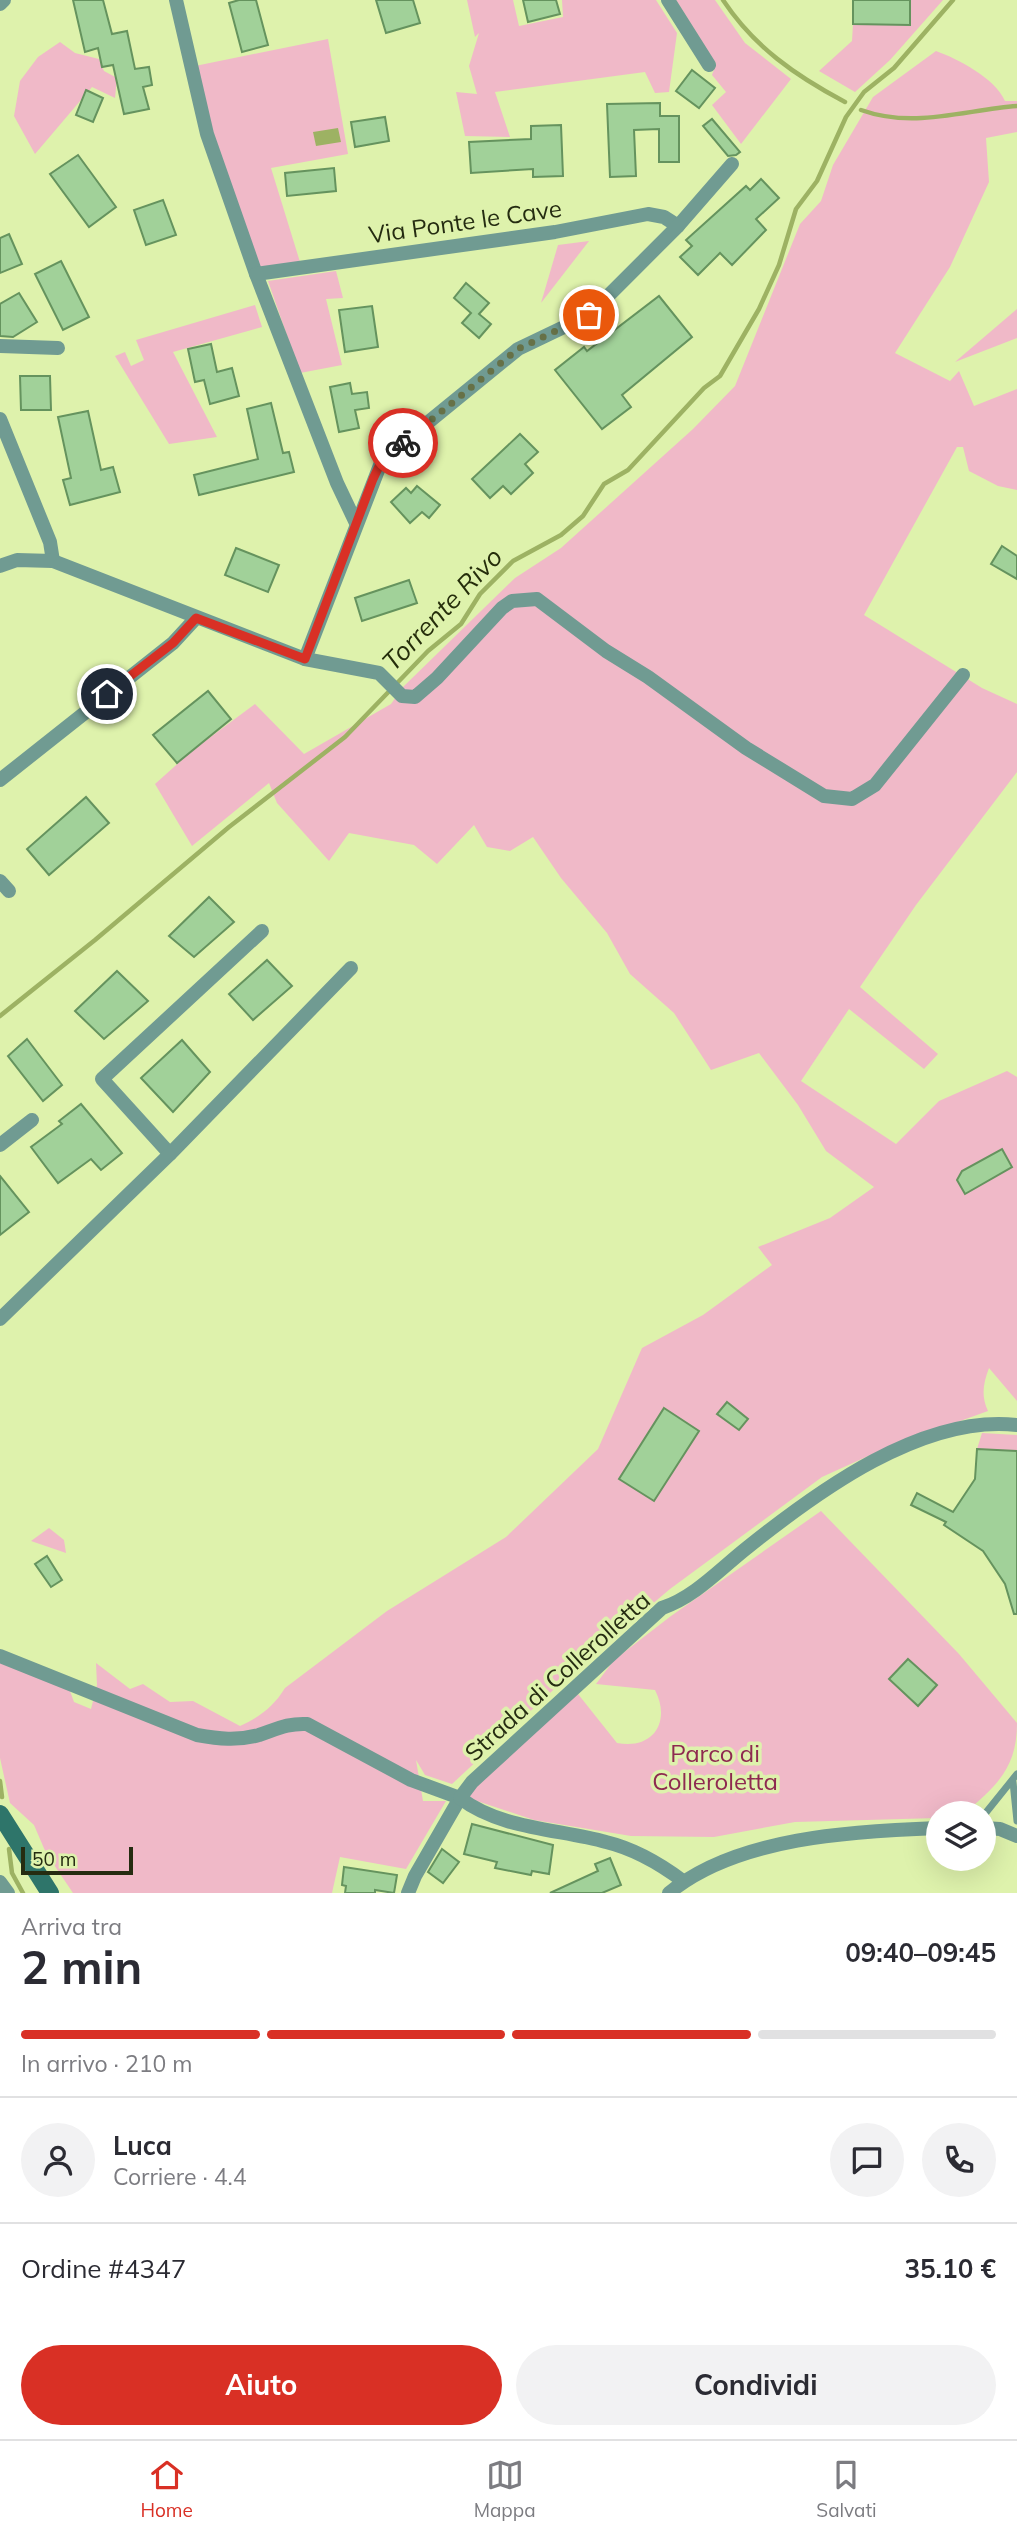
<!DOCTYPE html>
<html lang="it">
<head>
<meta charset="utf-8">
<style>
	:root { --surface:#fff; --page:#f2f2f3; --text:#2b2b33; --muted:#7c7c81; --line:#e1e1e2; --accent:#d93025 }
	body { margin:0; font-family:Mulish,sans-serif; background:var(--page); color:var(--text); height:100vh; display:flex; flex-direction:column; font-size:26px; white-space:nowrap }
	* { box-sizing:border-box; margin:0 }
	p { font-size:23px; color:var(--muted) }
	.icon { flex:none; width:38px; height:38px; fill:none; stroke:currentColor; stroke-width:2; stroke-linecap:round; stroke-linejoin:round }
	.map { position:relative; height:1893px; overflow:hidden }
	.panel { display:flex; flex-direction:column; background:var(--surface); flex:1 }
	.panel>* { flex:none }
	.fabs { position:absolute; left:926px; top:1801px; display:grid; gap:14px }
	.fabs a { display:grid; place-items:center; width:70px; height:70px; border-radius:50%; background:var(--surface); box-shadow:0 7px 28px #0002; font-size:35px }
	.scale { position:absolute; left:21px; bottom:18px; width:112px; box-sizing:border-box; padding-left:7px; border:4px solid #252c11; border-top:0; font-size:19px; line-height:24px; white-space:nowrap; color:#252c11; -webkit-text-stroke:5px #def2ac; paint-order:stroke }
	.pin { position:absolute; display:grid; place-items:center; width:60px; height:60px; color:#fff; margin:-30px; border:4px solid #fff; border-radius:50%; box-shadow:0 2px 7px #0007 }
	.courier { position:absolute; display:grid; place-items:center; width:70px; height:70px; margin:-35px; border:5px solid #d93025; border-radius:50%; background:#fff; color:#222; box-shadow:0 2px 9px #0007 }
	.overview em { font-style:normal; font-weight:700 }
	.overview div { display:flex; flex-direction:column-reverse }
	.overview { display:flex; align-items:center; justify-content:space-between; height:119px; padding:0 21px }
	h1 { font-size:46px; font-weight:700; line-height:52px }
	.bar { display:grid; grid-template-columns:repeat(4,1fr); gap:10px 7px; align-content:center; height:84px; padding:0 21px }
	.bar i { height:9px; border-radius:5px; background:var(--line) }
	.bar .on { background:var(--accent) }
	.bar p { grid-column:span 4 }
	.line { display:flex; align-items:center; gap:18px; padding:0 21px; border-top:2px solid var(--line) }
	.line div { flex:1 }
	.round { display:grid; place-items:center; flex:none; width:74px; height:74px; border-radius:37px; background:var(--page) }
	.action { display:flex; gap:14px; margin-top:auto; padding:14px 21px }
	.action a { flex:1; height:80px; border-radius:42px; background:var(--accent); color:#fff; font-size:28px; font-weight:700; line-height:80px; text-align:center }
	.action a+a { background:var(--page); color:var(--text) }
	.menu { display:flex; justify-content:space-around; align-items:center; height:98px; border-top:2px solid var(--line); background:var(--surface); font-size:19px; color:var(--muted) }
	.menu a { display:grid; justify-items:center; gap:4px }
	.menu .on { color:var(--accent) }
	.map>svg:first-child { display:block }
	.green { fill:#f0b9c8; fill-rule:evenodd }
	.water { fill:#9db263 }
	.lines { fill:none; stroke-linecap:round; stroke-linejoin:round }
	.stream { stroke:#9db263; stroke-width:4.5 }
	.building { fill:#a1d199; stroke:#65935e; stroke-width:2 }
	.lane { stroke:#709b92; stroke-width:7 }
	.street { stroke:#709b92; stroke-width:14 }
	.secondary { stroke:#2e756a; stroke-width:18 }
	.done { stroke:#667147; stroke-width:7; stroke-dasharray:0 12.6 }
	.route { stroke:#d93025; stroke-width:9 }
	.labels { text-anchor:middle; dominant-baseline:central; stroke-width:7; stroke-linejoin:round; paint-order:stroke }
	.street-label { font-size:24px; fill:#252c11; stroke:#def2ac }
	.park-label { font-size:24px; fill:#8e2a50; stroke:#def2ac }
	.water-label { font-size:26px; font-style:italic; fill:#252d0b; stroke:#def2ac }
</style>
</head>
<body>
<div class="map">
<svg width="1017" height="1893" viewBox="0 0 1017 1893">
	<rect width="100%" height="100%" fill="#def2ac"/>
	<!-- green -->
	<g class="green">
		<path d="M467,0H513L519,26L563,17L562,0H656L677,33L669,92L655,93L645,72L495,92L510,137L465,136L456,92L477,94L469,66L479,33L475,37Z"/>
		<path d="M676,0H715L745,43L791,79L741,144L712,105L726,92L712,75L716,64Z"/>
		<path d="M893,0H943L890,60L855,92L819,71L852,41L853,24L910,25V1Z"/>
		<path d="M328,39L348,154L271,168L300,262L258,268L214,135L195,66Z"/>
		<path d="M60,42L75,53L99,59L104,71L117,78L115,98L92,87L35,154L14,116L20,81L38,57Z"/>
		<path d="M936,51C958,59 995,78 1005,101H1017V132L986,138L989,182L950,267L895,353L950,381L959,371L974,406L1017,389V490L998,486L969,471L963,447H957L864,615L982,688L1017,704V772L916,905L860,987L938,1054L924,1069L849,1009L801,1081L896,1144L939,1101L1007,1071L1017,1077V1401L989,1368C983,1384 981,1396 988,1411L888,1447L822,1477L670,1589L579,1666L452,1784L425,1775L416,1760L423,1801H446L406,1869L340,1857L332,1893H73L46,1853L34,1825L10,1803L0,1758V1661L70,1691L74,1702L91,1709L97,1685L96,1663L130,1689L143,1684L170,1702L193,1701L240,1726C260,1717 274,1706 285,1688L387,1611L506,1537L598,1449L642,1348L703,1315L772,1265L758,1247L830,1218L874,1187L826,1151L798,1105L759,1053L711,1070L674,1013L630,974L607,933L561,878L533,837L510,851L487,847L474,825L437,864L414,845L349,833L329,861L277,803L269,783L192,846L155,784L193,750L255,704L304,754L391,704L403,687L515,578L561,548L693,429L735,386L800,224L821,201L833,165L873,97ZM664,1409L699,1431L654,1501L619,1479Z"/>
		<path d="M589,241L541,303L558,245Z"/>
		<path d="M336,271L343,298L326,299L342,365L300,373L268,281Z"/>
		<path d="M255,305L262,327L173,352L217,437L169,444L115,356L125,352L131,366L144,360L136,340Z"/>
		<path d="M1017,309V338L955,362Z"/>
		<path d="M982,1433L1017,1435V1451L977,1449Z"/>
		<path d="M821,1511L959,1654L1017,1723C1017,1768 997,1785 965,1813H938V1818L795,1822L714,1837L631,1836L534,1820L468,1798L473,1785L578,1694L617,1743C654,1750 671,1721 655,1690L596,1684L614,1660L671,1616Z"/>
		<path d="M49,1528L64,1540L66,1553L31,1541Z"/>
	</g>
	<!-- water -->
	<path class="water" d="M338,128L341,142L316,146L313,132Z"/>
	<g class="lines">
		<!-- stream -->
		<g class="stream">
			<path d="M723,0C754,47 796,76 845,102"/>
			<path d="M861,110C914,129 964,110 1017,106"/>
			<path d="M0,1016L95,940L229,827L345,737L428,651L461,624L480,594L513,561L561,535L583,516L604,484L628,470L704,388L720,376L759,309L779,265L796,209L817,181L846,117L864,92L894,68L953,0"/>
			<path d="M0,1781L2,1797"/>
			<path d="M9,1849L12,1873L23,1893"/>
		</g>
	</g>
	<!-- building -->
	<g class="building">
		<path d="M73,0H103L112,34L127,31L135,69L149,67L152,85L143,87L149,109L124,114L113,65L102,67L98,48L85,52Z"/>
		<path d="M239,0H256L268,45L242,52L229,3Z"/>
		<path d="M376,0H413L420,23L386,33Z"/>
		<path d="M523,0H556L560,14L528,22Z"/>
		<path d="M853,0H910V25L853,24Z"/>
		<path d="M692,70L715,88L699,108L676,91Z"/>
		<path d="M86,90L103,98L93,122L76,115Z"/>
		<path d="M660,103V116H679V162H659V129L634,130L636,176L610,177L607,104Z"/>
		<path d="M385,117L389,141L355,147L351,122Z"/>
		<path d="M712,119L740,152L736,155L728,156L703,126Z"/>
		<path d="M561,125L563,176L533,177V169L471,173L469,142L531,139V126Z"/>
		<path d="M78,155L116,207L89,227L50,174Z"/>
		<path d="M334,168L336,191L287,196L285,173Z"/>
		<path d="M761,179L779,198L756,219L766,230L732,265L720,253L698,275L680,257L692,246L686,240L746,186L750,190Z"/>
		<path d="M163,200L176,235L146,245L134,210Z"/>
		<path d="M9,234L22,264L0,273V238Z"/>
		<path d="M61,261L89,317L63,330L35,274Z"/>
		<path d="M466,283L489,303L479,314L491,324L479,338L462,323L471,313L454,298Z"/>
		<path d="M19,293L37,322L13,337L0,336V304Z"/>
		<path d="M659,296L692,337L622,395L631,407L602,429L555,370L584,347L587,351Z"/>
		<path d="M372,306L378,347L345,352L339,310Z"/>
		<path d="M211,344L217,372L232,368L239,396L210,404L204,380L195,382L188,349Z"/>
		<path d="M20,376H50L51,410H21Z"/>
		<path d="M350,383L352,394L367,392L369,408L355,410L359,428L339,432L330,387Z"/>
		<path d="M271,403L283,453L289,452L294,472L199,495L194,475L258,459L247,409Z"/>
		<path d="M88,411L101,470L113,467L120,492L70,505L63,480L71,478L58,417Z"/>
		<path d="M520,434L538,452L525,464L533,473L511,494L503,486L490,498L472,479Z"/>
		<path d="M417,486L440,505L429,518L422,512L410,523L391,502L406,488L411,493Z"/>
		<path d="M1002,546L1017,556V579L991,564Z"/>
		<path d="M236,548L279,565L268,592L225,575Z"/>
		<path d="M409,580L417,603L362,621L355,598Z"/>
		<path d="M208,691L231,719L177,763L153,735Z"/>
		<path d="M86,797L109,823L49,875L27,849Z"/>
		<path d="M209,897L234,922L194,957L169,936Z"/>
		<path d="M267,960L292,986L253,1020L229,994Z"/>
		<path d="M117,971L148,1001L104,1039L75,1011Z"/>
		<path d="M27,1039L62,1085L43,1101L8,1056Z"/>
		<path d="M182,1040L210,1072L173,1112L141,1078Z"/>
		<path d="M81,1104L122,1153L101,1170L91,1159L58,1183L31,1147L62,1124L59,1121Z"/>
		<path d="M1002,1149L1012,1167L965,1194L957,1180L962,1171Z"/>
		<path d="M0,1176L29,1212L0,1235Z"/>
		<path d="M727,1402L748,1419L739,1430L717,1414Z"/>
		<path d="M664,1408L699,1431L654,1501L619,1479Z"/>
		<path d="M977,1449L1017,1451V1614H1014L1005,1584L983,1551L944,1525L946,1522L911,1505L917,1493L953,1512L975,1479Z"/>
		<path d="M47,1556L62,1580L51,1587L35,1564Z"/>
		<path d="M908,1659L937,1685L918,1706L889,1679Z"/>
		<path d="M472,1824L553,1845L549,1874L532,1871L531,1875L495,1868L497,1862L464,1854Z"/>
		<path d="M442,1849L459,1862L443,1883L428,1872Z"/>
		<path d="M610,1858L621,1885L602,1893H550L598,1871L595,1864Z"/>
		<path d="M344,1867L397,1875L394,1893L375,1890V1893H345L346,1886L342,1885Z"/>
	</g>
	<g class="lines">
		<!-- lane -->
		<g class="lane">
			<path d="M1013,1782L1017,1821"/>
			<path d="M984,1815L1017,1774"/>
		</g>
		<!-- street -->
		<g class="street">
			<path d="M176,0L207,134L256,274L337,483L356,523"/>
			<path d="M668,0L709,65"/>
			<path d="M0,4L4,0"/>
			<path d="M256,274L555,232L648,214L664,217L678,226"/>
			<path d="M0,346L58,348"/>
			<path d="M0,419L50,542L53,561"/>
			<path d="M0,566L17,560L53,561L305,659L382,460L518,349L589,315L678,226L732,164"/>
			<path d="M305,659L379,673L402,696L415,697L437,678L502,608L512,601L537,599L606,651L648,677L746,748L824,796L852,799L875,785L963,675"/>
			<path d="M0,780L173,643L196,618"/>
			<path d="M0,881L9,891"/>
			<path d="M0,1145L32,1120"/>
			<path d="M170,1154L102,1079L262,931"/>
			<path d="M0,1319L170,1154L351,968"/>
			<path d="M0,1656L197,1735C219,1739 237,1741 259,1735C277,1729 288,1723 307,1724L411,1780L460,1798L415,1876L408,1893"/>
			<path d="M984,1828L1000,1829L1017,1836"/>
			<path d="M683,1881C659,1863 635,1849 606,1842C559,1829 500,1829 460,1798L472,1782L662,1608C695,1597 720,1569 748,1547C818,1491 923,1414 1017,1425"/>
			<path d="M0,1882L8,1893"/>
			<path d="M669,1893C736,1837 854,1831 938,1828"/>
		</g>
		<!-- secondary -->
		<path class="secondary" d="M0,1814L50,1893"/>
	</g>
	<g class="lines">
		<!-- done -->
		<path class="done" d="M403,443L518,349L589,315"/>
		<!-- route -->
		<path class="route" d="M107,694L173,643L196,618L305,659L373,479L382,460L403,443"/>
	</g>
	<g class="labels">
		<!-- street labels -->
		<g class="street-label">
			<text transform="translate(465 221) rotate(-8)">Via Ponte le Cave</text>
			<text transform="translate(557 1676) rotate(-42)">Strada di Collerolletta</text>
		</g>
		<!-- park labels -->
		<g class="park-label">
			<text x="715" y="1753">Parco di<tspan x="715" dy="28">Colleroletta</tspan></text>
		</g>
		<!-- water labels -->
		<g class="water-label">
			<text transform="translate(442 609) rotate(-46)">Torrente Rivo</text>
		</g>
	</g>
</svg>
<div class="fabs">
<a><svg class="icon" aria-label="layers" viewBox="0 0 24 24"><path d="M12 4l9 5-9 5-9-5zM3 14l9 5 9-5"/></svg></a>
</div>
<div class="scale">50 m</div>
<div class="pin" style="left:589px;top:315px;background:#ea580c"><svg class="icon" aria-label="bag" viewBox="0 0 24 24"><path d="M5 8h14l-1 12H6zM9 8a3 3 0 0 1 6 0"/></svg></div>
<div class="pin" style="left:107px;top:694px;background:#1f2937"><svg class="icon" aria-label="home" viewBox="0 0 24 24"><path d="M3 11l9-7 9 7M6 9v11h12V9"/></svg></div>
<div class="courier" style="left:403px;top:443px"><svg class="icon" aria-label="bike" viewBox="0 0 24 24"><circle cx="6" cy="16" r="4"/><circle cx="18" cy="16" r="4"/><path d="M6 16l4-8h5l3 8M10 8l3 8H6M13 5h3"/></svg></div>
</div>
<section class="panel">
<div class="overview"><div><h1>2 min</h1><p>Arriva tra</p></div><em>09:40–09:45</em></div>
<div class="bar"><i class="on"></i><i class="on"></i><i class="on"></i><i></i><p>In arrivo · 210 m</p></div>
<div class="line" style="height:126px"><a class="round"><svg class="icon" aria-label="person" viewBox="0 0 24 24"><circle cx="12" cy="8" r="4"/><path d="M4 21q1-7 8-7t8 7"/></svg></a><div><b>Luca</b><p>Corriere · 4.4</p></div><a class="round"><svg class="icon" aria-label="chat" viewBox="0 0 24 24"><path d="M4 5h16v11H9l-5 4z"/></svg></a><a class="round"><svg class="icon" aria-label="phone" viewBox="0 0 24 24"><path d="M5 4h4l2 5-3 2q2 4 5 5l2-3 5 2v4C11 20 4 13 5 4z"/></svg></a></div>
<div class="line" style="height:91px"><div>Ordine #4347</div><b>35.10 €</b></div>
<div class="action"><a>Aiuto</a><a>Condividi</a></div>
</section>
<nav class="menu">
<a class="on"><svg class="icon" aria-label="home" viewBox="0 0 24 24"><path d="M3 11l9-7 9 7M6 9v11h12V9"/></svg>Home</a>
<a><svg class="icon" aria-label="map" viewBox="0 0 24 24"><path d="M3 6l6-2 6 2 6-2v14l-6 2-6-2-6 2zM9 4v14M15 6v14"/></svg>Mappa</a>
<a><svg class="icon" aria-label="saved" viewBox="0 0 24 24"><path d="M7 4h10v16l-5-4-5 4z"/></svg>Salvati</a>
</nav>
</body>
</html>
